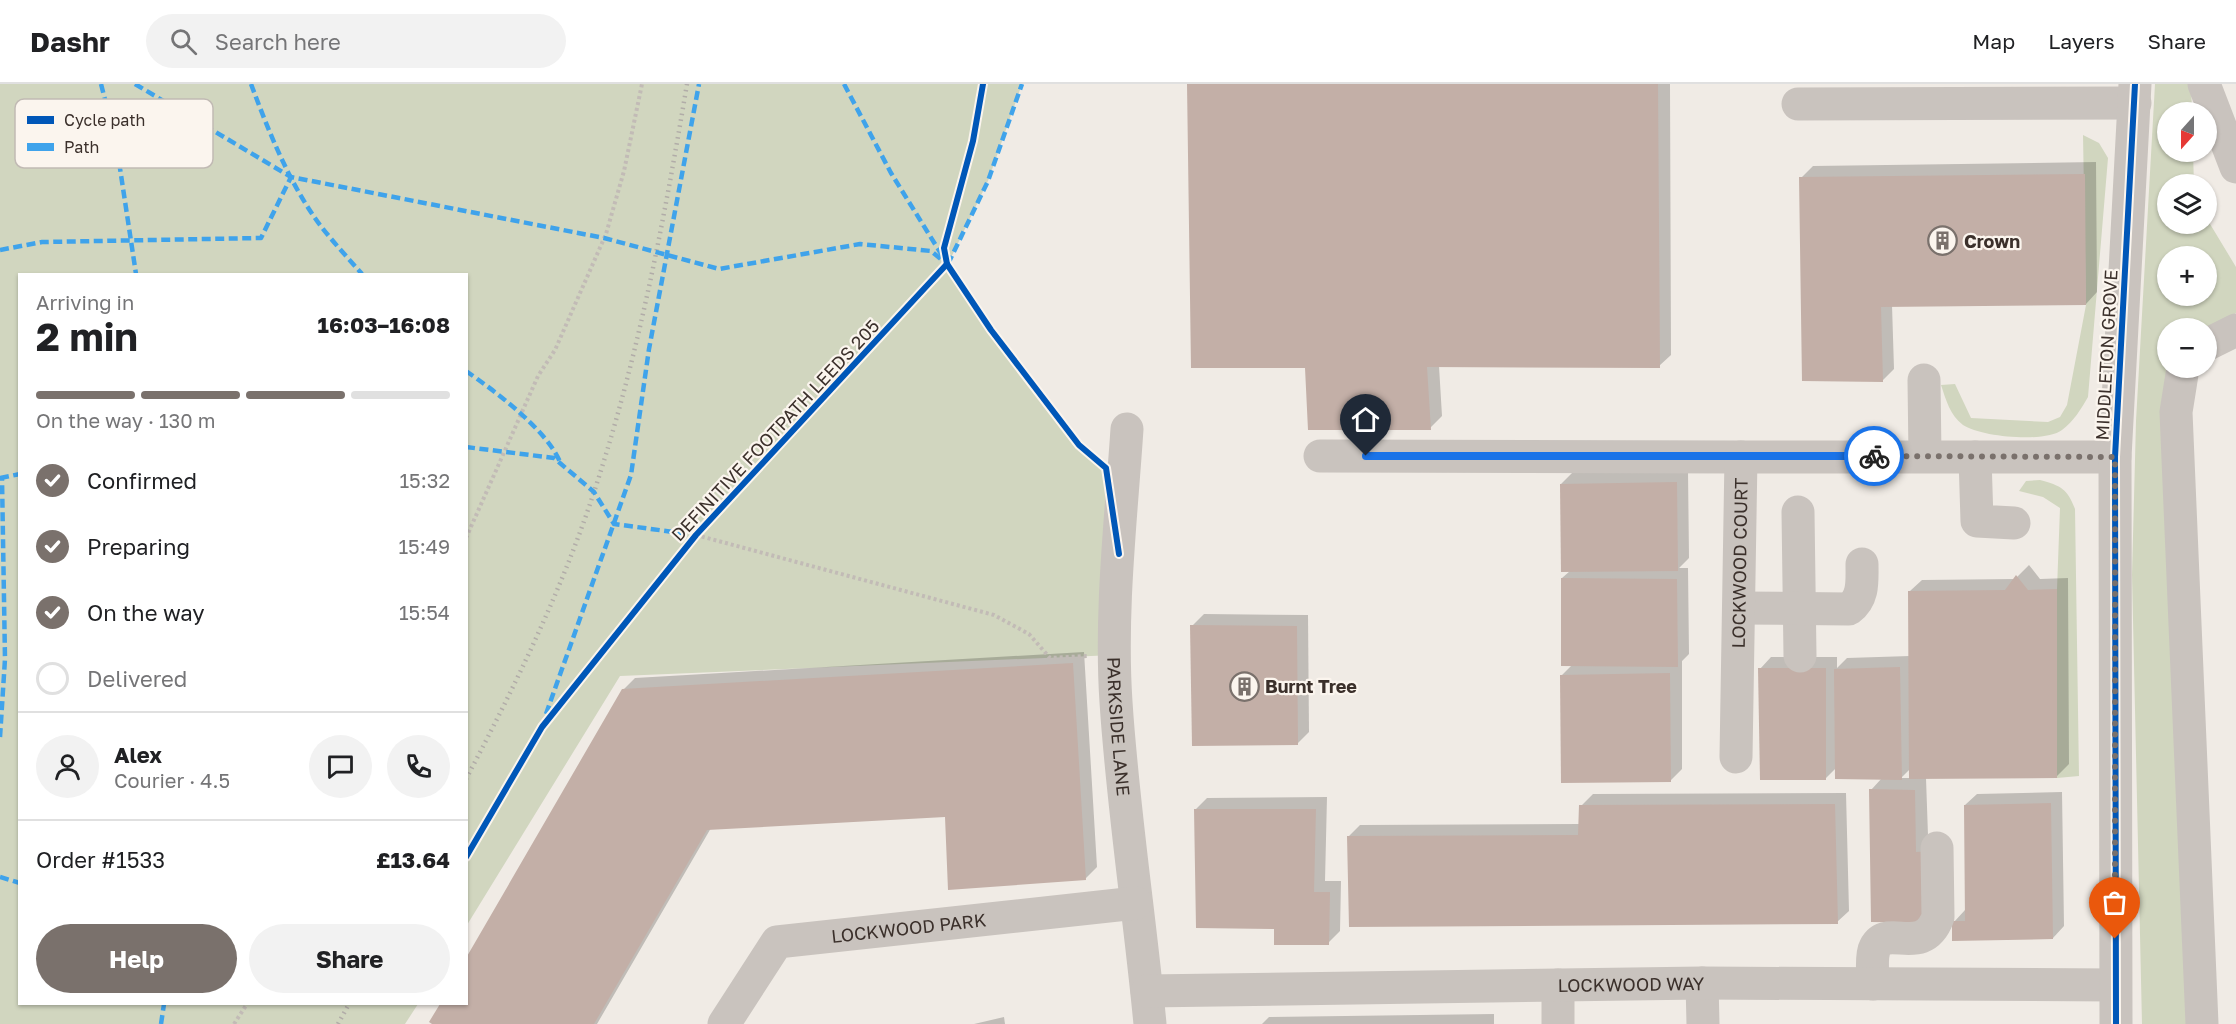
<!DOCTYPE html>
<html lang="en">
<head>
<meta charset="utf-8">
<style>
	:root { --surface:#fff; --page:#f2f2f2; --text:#202124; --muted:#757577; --line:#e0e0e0; --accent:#7a716c }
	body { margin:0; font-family:"Golos Text",sans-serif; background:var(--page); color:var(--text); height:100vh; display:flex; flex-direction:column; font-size:22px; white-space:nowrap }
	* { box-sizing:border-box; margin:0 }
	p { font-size:20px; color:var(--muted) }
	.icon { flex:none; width:33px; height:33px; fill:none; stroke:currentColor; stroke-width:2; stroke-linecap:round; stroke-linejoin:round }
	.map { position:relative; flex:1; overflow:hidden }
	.panel { position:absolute; left:18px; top:189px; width:450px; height:732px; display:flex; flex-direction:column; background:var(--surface); border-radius:0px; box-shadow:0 2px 4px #0004 }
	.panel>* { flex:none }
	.needle { width:39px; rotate:201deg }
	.fabs { position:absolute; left:2157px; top:18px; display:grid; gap:12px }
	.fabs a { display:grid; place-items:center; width:60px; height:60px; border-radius:50%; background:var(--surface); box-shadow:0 2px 4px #0004; font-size:30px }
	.pin { position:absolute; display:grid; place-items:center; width:51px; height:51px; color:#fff; margin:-62px -26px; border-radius:50% 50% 50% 0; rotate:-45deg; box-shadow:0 0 6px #0007 }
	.pin .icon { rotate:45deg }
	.courier { position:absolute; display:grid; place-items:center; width:60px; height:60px; margin:-30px; border:4px solid #1a73e8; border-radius:50%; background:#fff; color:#222; box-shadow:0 2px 8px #0007 }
	.overview em { font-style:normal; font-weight:700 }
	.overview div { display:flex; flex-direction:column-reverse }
	.overview { display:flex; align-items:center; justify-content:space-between; height:102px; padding:0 18px }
	h1 { font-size:39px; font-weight:700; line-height:45px }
	.bar { display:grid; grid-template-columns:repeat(4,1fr); gap:9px 6px; align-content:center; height:72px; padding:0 18px }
	.bar i { height:8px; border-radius:4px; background:var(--line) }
	.bar .active { background:var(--accent) }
	.bar p { grid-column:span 4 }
	.line { display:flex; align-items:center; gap:15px; padding:0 18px; border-top:2px solid var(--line) }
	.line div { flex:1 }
	.round { display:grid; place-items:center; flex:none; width:63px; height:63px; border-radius:32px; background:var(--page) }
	ol { padding:0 18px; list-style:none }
	li { display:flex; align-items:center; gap:18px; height:66px }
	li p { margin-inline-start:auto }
	li .icon { padding:6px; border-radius:50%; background:var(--accent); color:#fff; stroke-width:4 }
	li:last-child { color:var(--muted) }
	li i { width:33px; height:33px; border:3px solid var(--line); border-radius:50% }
	.button { display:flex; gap:12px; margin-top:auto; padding:12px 18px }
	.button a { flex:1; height:69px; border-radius:36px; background:var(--accent); color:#fff; font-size:24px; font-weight:700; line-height:69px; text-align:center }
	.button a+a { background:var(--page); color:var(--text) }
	header { display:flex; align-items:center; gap:36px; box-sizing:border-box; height:84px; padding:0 30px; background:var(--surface); border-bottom:2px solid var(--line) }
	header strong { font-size:28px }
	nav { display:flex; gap:33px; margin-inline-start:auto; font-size:21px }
	.search { width:420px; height:54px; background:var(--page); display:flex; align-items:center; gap:15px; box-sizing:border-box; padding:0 21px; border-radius:33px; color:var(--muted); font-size:22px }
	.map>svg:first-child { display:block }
	.green { fill:#d1d6bf; fill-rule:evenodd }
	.shadow { fill:#0003; fill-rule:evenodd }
	.building { fill:#c3afa7 }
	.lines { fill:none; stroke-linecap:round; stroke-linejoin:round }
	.path { stroke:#c2bbb6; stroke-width:4; stroke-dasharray:3 3; stroke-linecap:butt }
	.minor { stroke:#c9c3be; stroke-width:33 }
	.rail { stroke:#b1aca8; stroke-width:4.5; stroke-dasharray:1.5 4.5; stroke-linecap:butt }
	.quiet { stroke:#3fa3eb; stroke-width:4.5; stroke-dasharray:9 4.5; stroke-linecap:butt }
	.cycleway-casing { stroke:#fbf5ee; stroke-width:10 }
	.cycleway { stroke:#0057b8; stroke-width:6 }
	.done { stroke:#7a716c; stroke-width:6; stroke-dasharray:0 10.8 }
	.route { stroke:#1a73e8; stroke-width:8 }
	.labels { text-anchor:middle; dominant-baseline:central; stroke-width:4.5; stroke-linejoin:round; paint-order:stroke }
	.poi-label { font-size:18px; font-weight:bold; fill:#3b302b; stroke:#fbf5ee; text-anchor:start }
	.street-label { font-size:18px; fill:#3b302b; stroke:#fbf5ee }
	.key { fill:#fbf5ee; stroke:#c1bab4; stroke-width:1.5 }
	.key-label { font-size:16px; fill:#3b302b }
</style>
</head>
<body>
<header>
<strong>Dashr</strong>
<div class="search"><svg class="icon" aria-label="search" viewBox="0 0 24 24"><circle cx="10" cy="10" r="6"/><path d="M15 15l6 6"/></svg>Search here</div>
<nav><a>Map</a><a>Layers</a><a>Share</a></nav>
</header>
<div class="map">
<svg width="2236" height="940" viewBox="0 0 2236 940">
	<rect width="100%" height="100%" fill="#f0ebe5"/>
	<!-- green -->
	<g class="green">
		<path d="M0,0H1022L988,97L948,180L991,246L1079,361L1106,384L1119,470L1114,571L620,592L467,841L466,190H20V920H418L405,940H0Z"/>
		<path d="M2155,0H2191L2192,28H2168V68H2193L2194,100H2168V140H2206L2207,135L2236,183V229L2207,248L2206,244H2168L2192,940H2142L2132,491L2136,337ZM2168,172H2206V212H2168Z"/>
		<path d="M2083,51L2099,59L2108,74L2088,313C2081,325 2074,337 2062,346C2045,359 1981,353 1963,341C1950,331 1946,316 1941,301L1955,300L1971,334L2048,338L2060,333L2067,321L2086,221Z"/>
		<path d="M2040,396C2061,402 2067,404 2075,425L2079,692L2057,694V505L2060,424L2043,413L2019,407L2026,397Z"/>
	</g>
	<!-- shadow -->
	<g class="shadow">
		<path d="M1188,0H1670L1671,271L1659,282H1439L1442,332L1430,344L1307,282Z"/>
		<path d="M2096,78L2097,208L2086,220L1892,221L1894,285L1882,297L1801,94L1813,82Z"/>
		<path d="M1688,387L1689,474L1679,484H1688L1689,570L1682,577V685L1670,697L1562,591L1572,581L1562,494L1570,487L1561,400L1573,388Z"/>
		<path d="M2029,481L2040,495L2068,494L2069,680L2057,692L1926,694L1931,838L1871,706L1882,694L1836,684L1825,695L1760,585L1771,573H1837V584L1847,574L1910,572V507L1922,496L2015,495ZM1910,685V694H1901Z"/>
		<path d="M1204,530L1308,531L1309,648L1297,660L1192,542Z"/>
		<path d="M1084,568L1097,783L1085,795L946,731L711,744L597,940H435L432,938L442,920H466L623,606L635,594Z"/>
		<path d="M2062,708L2064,842L2053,854L1954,838L1965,826V721L1977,710Z"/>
		<path d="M1846,709L1849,827L1837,838L1348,753L1360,741L1580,740L1581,722L1593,710Z"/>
		<path d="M1327,713L1325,797H1341L1340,847L1328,859L1275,844L1195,726L1207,714Z"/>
		<path d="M1494,930V940H1262L1269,933Z"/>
		<path d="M1004,933L1005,940H974Z"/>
	</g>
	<!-- building -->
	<g class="building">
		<path d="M1187,0H1658L1660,284L1427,283L1431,346H1308L1305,284H1191Z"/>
		<path d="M2085,90L2086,221L1881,223L1883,298L1802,297L1799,93Z"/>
		<path d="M1677,398L1678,487L1561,488L1560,400Z"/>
		<path d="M2016,491L2028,506L2057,505V694L1909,695L1908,507L2005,506Z"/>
		<path d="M1561,494L1677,495L1678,583L1561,582Z"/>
		<path d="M1190,541L1297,542L1298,661L1192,662Z"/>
		<path d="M1073,579L1086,796L948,806L945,733L707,746L594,940H432L429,938L440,920H466V874L622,605Z"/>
		<path d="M1900,583L1902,696L1835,695L1834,585Z"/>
		<path d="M1758,584H1826V696H1760Z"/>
		<path d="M1670,589L1671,698L1561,699L1560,591Z"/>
		<path d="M1869,705L1915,706L1916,768L1931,767L1932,839L1871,838Z"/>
		<path d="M2051,719L2053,855L1952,857V837H1965L1964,721Z"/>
		<path d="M1835,720L1838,840L1349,843L1347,752L1578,751L1579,721Z"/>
		<path d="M1194,725H1316L1314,808H1330L1329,861H1274V845L1196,844Z"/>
	</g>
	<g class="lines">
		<!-- path -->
		<g class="path">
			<path d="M696,451L994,531L1029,550L1050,574L1087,572"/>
			<path d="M466,454L538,292L555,266L606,150L624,87L642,0"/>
			<path d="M234,940L247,920"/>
		</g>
		<!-- minor -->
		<g class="minor">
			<path d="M2204,0L2236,83"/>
			<path d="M1798,20L2135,19"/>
			<path d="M2206,261L2236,246"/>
			<path d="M2183,284L2176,328L2202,940"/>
			<path d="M1924,296L1925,372"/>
			<path id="s1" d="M1127,345C1121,435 1110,528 1116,618C1123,726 1140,833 1150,940"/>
			<path d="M1320,372L1741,373"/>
			<path d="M1975,373L1977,437L2014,439"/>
			<path d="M1798,428L1800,572"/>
			<path d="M1739,524L1849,525C1864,514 1862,497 1862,480"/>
			<path id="s2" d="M1736,673L1741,373H2115"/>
			<path d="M1702,899L1703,940"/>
			<path d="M1873,900C1873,889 1871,876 1874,866C1885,836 1922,876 1938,833L1937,764"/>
			<path d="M1558,901V940"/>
			<path id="s3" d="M1147,907L1702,899L2115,901"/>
			<path id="s4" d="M724,940L777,858L1136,819"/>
			<path d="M2116,940L2115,373L2135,0"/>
		</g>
		<!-- rail -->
		<g class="rail">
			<path d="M466,695C514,604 562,506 594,408C638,275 664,137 687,0"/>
			<path d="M338,940L349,920"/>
		</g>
		<!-- quiet -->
		<g class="quiet">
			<path d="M101,0L116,58L136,190"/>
			<path d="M135,0L291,93"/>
			<path d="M251,0C269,48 289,99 320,141C333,158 348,174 362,190"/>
			<path d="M844,0L891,89L943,173"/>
			<path d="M0,166L42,158L261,154L291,93L604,154L719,185L860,160L931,167L947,180"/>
			<path d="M948,180L988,97L1022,0"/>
			<path d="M466,287C495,307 547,346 560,378"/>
			<path d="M466,363L554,374L594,408L614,440L696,451"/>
			<path d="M0,394L20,390"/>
			<path d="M546,630L631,391L649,265L699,0"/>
			<path d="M0,653L5,575L2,394"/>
			<path d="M0,793L20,799"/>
			<path d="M161,940L164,920"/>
		</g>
		<defs>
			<g id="cycleway">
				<path d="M983,0L973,57L944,164L947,180L991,246L1079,361L1106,384L1119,470"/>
				<path d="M466,773L542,643L696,451L947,180"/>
				<path d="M2116,940L2115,373L2135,0"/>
			</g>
		</defs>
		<!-- cycleway casing -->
		<use href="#cycleway" class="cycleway-casing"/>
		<!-- cycleway -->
		<use href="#cycleway" class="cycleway"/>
	</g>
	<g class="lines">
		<!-- done -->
		<path class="done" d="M1874,372L2115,373V855"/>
		<!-- route -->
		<path class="route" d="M1366,372H1874"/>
	</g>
	<!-- icons -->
	<defs>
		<symbol id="building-ring" viewBox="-11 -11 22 22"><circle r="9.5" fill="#fbf5ee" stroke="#7a716c" stroke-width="1.5"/><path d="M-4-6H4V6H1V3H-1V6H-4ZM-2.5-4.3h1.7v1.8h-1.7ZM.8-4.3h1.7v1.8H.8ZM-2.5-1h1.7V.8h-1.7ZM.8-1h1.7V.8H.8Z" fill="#7a716c"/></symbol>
	</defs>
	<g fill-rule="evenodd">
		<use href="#building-ring" x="1926" y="140" width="33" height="33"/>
		<use href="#building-ring" x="1228" y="586" width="33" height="33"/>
	</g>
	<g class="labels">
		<!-- poi labels -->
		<g class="poi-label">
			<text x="1964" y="157">Crown</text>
			<text x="1265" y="602">Burnt Tree</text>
		</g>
		<!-- street labels -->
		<g class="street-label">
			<text transform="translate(2106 271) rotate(-87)">MIDDLETON GROVE</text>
			<text transform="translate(775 346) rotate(-47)">DEFINITIVE FOOTPATH LEEDS 205</text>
			<text stroke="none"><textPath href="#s2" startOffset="194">LOCKWOOD COURT</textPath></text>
			<text stroke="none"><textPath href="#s1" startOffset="298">PARKSIDE LANE</textPath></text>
			<text stroke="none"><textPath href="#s4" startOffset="230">LOCKWOOD PARK</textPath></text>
			<text stroke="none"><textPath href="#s3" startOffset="484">LOCKWOOD WAY</textPath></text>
		</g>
	</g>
	<!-- legend -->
	<rect x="15" y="15" width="198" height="69" rx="9" class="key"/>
	<rect x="27" y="32" width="27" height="8" fill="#0057b8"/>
	<rect x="27" y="59" width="27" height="8" fill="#3fa3eb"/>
	<g class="key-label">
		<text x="64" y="42">Cycle path</text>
		<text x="64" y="69">Path</text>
	</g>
</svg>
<div class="fabs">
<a><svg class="needle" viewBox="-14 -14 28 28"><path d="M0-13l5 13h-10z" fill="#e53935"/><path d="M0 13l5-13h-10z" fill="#757577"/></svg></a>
<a><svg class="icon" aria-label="layers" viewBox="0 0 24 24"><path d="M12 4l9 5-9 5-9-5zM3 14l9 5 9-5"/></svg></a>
<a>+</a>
<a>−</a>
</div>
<div class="pin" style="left:2115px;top:855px;background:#ea580c"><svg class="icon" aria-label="bag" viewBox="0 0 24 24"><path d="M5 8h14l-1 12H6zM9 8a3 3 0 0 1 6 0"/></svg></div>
<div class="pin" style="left:1366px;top:372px;background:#1f2937"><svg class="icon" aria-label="home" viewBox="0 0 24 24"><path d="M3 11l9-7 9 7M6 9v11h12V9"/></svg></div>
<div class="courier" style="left:1874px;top:372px"><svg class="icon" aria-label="bike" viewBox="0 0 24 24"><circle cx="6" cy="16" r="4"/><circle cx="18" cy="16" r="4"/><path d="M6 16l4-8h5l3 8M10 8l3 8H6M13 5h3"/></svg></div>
<section class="panel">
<div class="overview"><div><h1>2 min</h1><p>Arriving in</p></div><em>16:03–16:08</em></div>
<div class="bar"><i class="active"></i><i class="active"></i><i class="active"></i><i></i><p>On the way · 130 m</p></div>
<ol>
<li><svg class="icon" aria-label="check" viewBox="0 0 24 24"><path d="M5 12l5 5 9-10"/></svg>Confirmed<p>15:32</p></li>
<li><svg class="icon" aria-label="check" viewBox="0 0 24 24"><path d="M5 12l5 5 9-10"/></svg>Preparing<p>15:49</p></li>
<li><svg class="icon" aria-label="check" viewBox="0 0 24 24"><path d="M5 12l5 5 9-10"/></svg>On the way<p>15:54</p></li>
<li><i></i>Delivered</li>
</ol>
<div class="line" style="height:108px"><a class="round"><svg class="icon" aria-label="person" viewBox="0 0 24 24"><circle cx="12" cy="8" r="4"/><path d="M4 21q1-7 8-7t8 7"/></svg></a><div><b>Alex</b><p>Courier · 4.5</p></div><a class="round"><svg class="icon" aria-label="chat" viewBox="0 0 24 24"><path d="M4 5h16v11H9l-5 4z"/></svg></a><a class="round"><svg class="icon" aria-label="phone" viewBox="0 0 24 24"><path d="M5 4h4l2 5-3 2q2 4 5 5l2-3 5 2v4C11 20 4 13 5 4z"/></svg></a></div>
<div class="line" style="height:78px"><div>Order #1533</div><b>£13.64</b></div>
<div class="button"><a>Help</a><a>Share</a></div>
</section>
</div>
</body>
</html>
